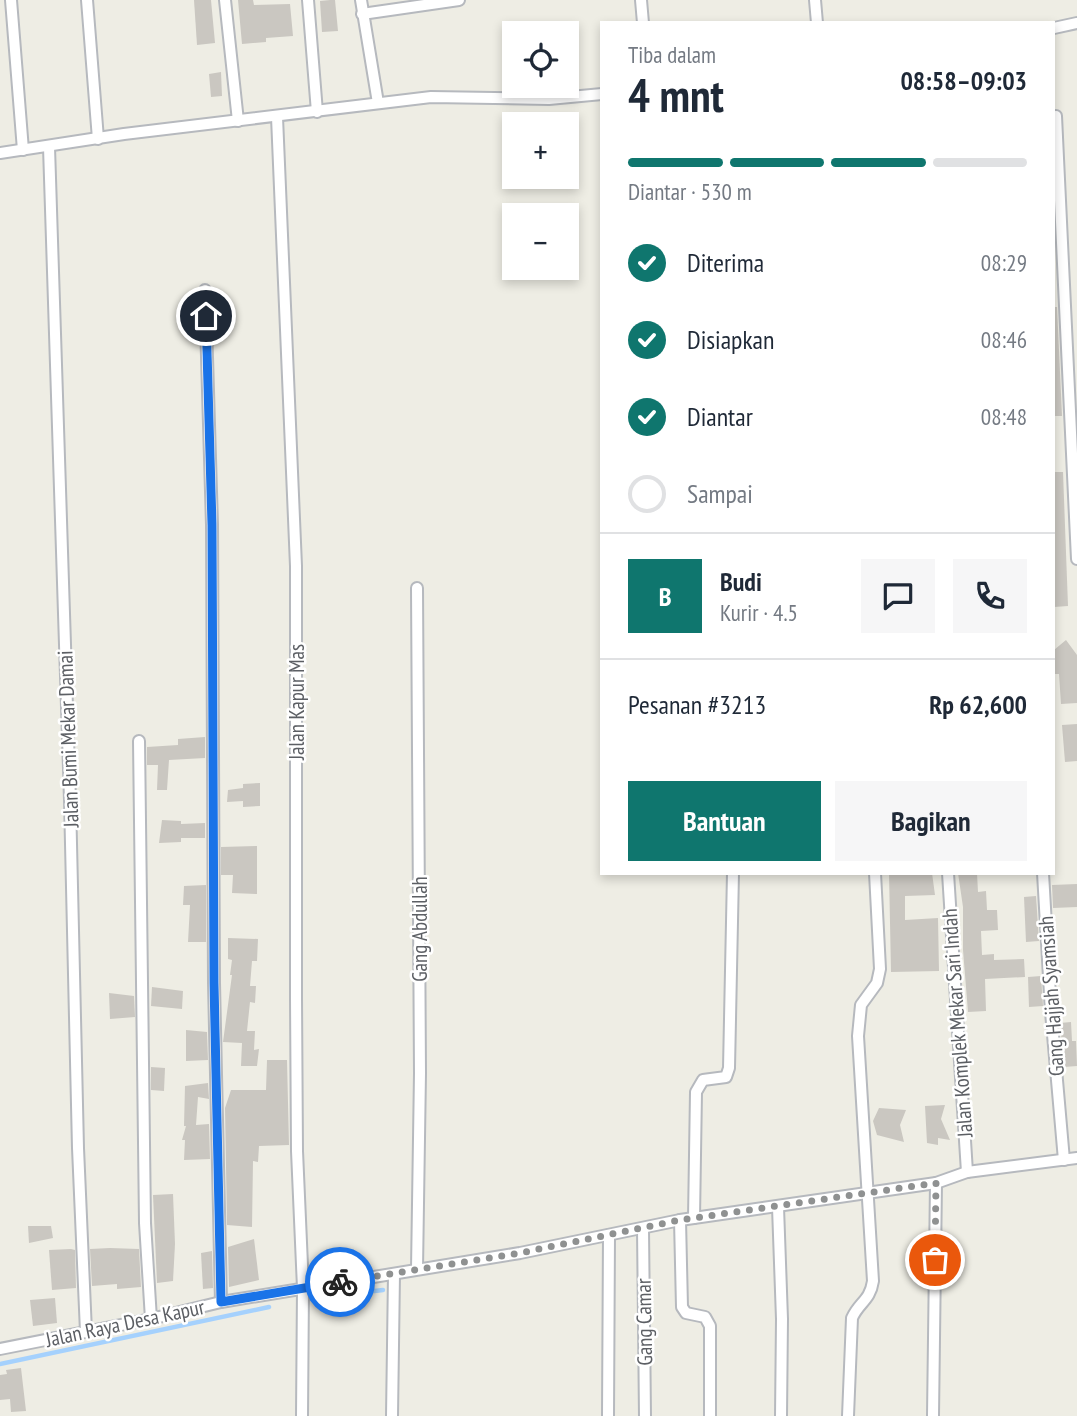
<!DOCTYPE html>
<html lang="id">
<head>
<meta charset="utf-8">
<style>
	:root { --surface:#fff; --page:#f6f6f7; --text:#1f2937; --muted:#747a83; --line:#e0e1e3; --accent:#0f766e }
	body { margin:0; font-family:"PT Sans Narrow",sans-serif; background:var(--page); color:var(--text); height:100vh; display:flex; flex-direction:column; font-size:26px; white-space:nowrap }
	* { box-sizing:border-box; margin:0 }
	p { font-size:23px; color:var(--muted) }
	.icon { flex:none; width:38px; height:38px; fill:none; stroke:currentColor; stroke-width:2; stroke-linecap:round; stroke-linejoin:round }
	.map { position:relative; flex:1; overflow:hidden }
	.drawer { position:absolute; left:600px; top:21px; width:455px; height:854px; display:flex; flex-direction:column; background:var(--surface); border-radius:0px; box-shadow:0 4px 10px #0003 }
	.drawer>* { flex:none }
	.buttons { position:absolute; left:502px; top:21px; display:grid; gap:14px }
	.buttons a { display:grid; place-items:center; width:77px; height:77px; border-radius:0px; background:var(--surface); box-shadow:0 4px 10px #0003; font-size:35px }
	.pin { position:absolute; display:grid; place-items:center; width:60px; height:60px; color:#fff; margin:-30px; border:4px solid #fff; border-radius:50%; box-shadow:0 2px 7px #0007 }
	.courier { position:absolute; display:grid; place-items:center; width:70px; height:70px; margin:-35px; border:5px solid #1a73e8; border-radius:50%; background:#fff; color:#222; box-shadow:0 2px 9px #0007 }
	.head em { font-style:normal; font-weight:800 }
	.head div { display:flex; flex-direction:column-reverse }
	.head { display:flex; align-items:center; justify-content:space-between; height:119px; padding:0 28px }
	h1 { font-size:46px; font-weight:800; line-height:52px }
	.bar { display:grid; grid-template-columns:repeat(4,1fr); gap:10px 7px; align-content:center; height:84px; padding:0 28px }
	.bar i { height:9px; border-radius:5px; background:var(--line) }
	.bar .current { background:var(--accent) }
	.bar p { grid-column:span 4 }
	.line { display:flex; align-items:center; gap:18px; padding:0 28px; border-top:2px solid var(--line) }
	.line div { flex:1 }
	.round { display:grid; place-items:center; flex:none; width:74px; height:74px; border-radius:0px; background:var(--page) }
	ol { padding:0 28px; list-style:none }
	li { display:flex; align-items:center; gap:21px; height:77px }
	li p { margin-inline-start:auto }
	li .icon { padding:7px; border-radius:50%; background:var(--accent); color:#fff; stroke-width:4 }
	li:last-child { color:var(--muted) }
	li i { width:38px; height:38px; border:4px solid var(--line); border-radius:50% }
	.primary-button { display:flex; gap:14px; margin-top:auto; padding:14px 28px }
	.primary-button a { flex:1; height:80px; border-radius:0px; background:var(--accent); color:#fff; font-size:28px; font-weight:800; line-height:80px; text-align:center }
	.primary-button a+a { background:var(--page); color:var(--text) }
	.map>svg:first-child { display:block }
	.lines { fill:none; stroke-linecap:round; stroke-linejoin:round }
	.stream { stroke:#a5d1fd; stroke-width:4.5 }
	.building { fill:#cac7c1 }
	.minor-casing { stroke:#b6b9be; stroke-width:14 }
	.minor { stroke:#fff; stroke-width:10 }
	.done { stroke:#8f9191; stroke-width:7; stroke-dasharray:0 12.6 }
	.route { stroke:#1a73e8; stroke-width:9 }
	.labels { text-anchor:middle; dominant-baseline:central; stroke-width:5; stroke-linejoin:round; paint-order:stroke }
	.street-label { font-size:21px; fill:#5c5f64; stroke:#fff }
</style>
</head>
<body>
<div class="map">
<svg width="1077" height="1416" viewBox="0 0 1077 1416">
	<rect width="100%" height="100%" fill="#eeede4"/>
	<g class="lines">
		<!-- stream -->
		<g class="stream">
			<path d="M307,1299L383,1290"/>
			<path d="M0,1364L269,1307"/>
		</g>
	</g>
	<!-- building -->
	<g class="building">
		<path d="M194,0H211L215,43L197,45Z"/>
		<path d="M238,0H253L254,5L290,4L293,36L266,38V42L242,44Z"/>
		<path d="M330,0H335L338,31L322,32L320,1Z"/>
		<path d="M221,72L222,96L211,97L209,74Z"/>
		<path d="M1054,307H1057L1062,416H1054Z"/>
		<path d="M1054,472H1063L1068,606L1054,607Z"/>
		<path d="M1066,640L1077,655V703L1061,704L1059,674H1054V650Z"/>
		<path d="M1077,724V761L1065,762L1062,725Z"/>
		<path d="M205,737V758L169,760L167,790H157L158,765H147V747L178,745V739Z"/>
		<path d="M260,783V806L243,807V801L227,802L228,790L243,788V784Z"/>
		<path d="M162,820L181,821V824L205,823V838H181V842L159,843Z"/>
		<path d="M257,846V894L232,893L233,875H221V847Z"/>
		<path d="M889,873H932L935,895L905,896V920L938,918L939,971L891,972Z"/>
		<path d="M958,873H977L978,892L986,891L987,910H997L998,930L981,931L982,955L994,954V960L1024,959L1025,977L985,979L986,1011L968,1012L963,950V907Z"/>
		<path d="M1077,884V907L1053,908L1052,885Z"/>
		<path d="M206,885V942H188L190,905H183L184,886Z"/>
		<path d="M1036,896L1039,941L1026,942L1024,897Z"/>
		<path d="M228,938L258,939L257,961H252L250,986H256L255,1003L250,1002L247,1031H255L254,1050L259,1049L257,1066H241L242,1043L223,1042L232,975H230L232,960L228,959Z"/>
		<path d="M1041,976L1043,1006L1029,1007L1028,977Z"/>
		<path d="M152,987L183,991L182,1009L151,1006Z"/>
		<path d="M109,993L134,996L135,1017L110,1019Z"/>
		<path d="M1071,1022L1072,1041H1076L1077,1066L1064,1067L1060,1023Z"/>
		<path d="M186,1030L207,1032L208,1060L186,1061Z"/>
		<path d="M267,1060H287L289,1145L259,1146L258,1162L253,1161L252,1227L227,1225L225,1108L231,1090H266Z"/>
		<path d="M151,1067L165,1068L164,1091L151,1090Z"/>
		<path d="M208,1083L209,1099L198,1097L196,1125L209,1124L210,1159L184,1160L185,1140H182L186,1126H184L185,1086Z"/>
		<path d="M945,1105L941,1119L950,1140L938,1138V1145L927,1143L925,1106Z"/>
		<path d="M879,1108L906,1110L900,1125L904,1142L877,1135L873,1121Z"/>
		<path d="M173,1194L175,1244L173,1281L157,1283L153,1195Z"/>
		<path d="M28,1226H51L53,1238L29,1243Z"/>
		<path d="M254,1239L259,1280L229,1287L228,1247Z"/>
		<path d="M110,1248L139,1249L141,1287L117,1289V1284L92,1286L90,1249Z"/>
		<path d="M71,1249L75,1250L76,1288L52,1290L49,1250Z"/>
		<path d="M212,1251L213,1288L203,1289L201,1253Z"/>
		<path d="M55,1298L57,1323L33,1326L30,1300Z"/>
		<path d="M21,1368L26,1411L11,1412L10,1399L0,1400V1375L7,1374L6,1370Z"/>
	</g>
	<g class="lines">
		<defs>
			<g id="minor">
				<path d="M11,0L23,150"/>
				<path d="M87,0L98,139"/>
				<path d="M225,0L238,121"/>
				<path d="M308,0L317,112"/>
				<path d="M361,0L378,103"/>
				<path d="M641,0L643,23"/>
				<path d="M815,0L817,23"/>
				<path d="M362,14L459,0"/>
				<path d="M1054,28L1077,23"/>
				<path d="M1056,116L1077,559"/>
				<path d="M277,117L296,566V998L297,1151L303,1288L302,1416"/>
				<path d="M49,147L70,800L78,1148L86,1332"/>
				<path d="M0,153L124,134L431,97L549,99L602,94"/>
				<path d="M205,290L212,525L214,983L221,1302"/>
				<path d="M139,741L145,1223L151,1319"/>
				<path d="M948,873L967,1172"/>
				<path d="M1043,873L1051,1012L1064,1160"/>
				<path d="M778,1207L782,1319L781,1416"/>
				<path d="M694,1218L696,1092L703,1080L726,1077L729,1068L733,873"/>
				<path d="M680,1220L682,1307L686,1313L705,1317L710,1326V1416"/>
				<path d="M643,1229L645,1416"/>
				<path d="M417,1269L420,1073L417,588"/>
				<path d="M0,1349L151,1319L221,1302L520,1253L680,1220L936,1183L967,1172L1077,1158"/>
				<path d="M392,1416L394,1274"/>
				<path d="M608,1416L609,1235"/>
				<path d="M848,1416L852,1318C859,1302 870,1301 873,1281L858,1036L861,1005L877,983L880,969L875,873"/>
				<path d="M933,1416L936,1183"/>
			</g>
		</defs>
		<!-- minor casing -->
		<use href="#minor" class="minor-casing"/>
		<!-- minor -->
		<use href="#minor" class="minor"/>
	</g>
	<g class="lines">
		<!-- done -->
		<path class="done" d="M340,1282L520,1253L680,1220L936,1183L935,1260"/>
		<!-- route -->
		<path class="route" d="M206,316L212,525L214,983L221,1302L340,1282"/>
	</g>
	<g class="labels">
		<!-- street labels -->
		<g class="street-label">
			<text transform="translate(296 702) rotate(-90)">Jalan Kapur Mas</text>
			<text transform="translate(68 739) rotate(-92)">Jalan Bumi Mekar Damai</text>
			<text transform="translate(419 929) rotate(-90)">Gang Abdullah</text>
			<text transform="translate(1051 996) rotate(-94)">Gang Hajjah Syamsiah</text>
			<text transform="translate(957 1023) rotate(-94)">Jalan Komplek Mekar Sari Indah</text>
			<text transform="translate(644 1322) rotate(-91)">Gang Camar</text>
			<text transform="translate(125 1323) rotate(-12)">Jalan Raya Desa Kapur</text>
		</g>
	</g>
</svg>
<div class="buttons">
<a><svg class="icon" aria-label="locate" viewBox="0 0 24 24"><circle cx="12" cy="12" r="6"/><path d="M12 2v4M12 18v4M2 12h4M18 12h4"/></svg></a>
<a>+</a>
<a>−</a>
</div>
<div class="pin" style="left:935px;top:1260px;background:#ea580c"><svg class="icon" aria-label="bag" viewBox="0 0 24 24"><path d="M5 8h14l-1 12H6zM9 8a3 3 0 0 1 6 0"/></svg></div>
<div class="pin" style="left:206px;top:316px;background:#1f2937"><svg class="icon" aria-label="home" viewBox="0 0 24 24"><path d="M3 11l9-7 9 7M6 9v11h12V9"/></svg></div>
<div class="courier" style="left:340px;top:1282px"><svg class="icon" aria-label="bike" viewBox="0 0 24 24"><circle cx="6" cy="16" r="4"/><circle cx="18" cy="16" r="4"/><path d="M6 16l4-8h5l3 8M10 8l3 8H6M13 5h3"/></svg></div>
<section class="drawer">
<div class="head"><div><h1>4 mnt</h1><p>Tiba dalam</p></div><em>08:58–09:03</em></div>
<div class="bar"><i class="current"></i><i class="current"></i><i class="current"></i><i></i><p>Diantar · 530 m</p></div>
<ol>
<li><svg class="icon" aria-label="check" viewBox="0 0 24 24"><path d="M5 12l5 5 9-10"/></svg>Diterima<p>08:29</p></li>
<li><svg class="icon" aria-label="check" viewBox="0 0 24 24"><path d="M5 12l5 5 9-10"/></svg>Disiapkan<p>08:46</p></li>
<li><svg class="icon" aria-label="check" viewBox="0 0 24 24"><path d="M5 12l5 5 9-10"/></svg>Diantar<p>08:48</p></li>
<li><i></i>Sampai</li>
</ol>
<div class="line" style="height:126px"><b class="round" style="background:var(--accent);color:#fff">B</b><div><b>Budi</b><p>Kurir · 4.5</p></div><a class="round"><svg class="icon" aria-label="chat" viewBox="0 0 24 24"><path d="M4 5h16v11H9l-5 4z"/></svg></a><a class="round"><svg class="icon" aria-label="phone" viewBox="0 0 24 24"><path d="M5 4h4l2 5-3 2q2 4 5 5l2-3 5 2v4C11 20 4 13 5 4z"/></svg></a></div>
<div class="line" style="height:91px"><div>Pesanan #3213</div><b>Rp 62,600</b></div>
<div class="primary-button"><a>Bantuan</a><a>Bagikan</a></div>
</section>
</div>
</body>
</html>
